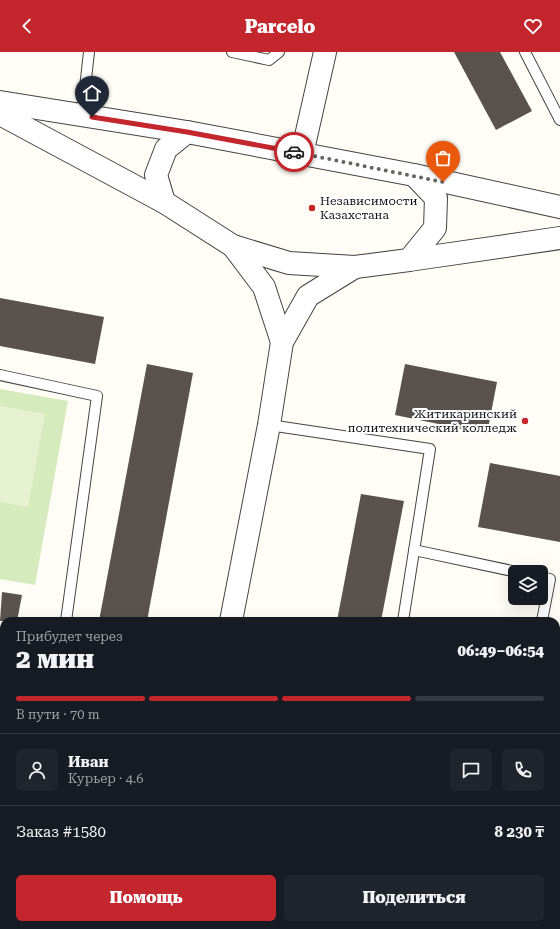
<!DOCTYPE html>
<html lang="ru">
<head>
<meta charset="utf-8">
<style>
	:root { --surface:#171b24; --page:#20242c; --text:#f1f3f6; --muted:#9ea1a6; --line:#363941; --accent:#c4262e }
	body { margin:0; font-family:"Roboto Serif",serif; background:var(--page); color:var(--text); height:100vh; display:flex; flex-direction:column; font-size:15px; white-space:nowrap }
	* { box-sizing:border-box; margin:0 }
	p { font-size:13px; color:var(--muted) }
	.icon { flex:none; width:22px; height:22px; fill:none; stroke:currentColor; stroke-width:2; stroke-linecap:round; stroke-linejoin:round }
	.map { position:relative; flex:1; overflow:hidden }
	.drawer { position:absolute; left:0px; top:565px; width:560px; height:312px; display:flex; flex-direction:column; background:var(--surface); border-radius:12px 12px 0 0; box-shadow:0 4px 16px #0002 }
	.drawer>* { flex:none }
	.tools { position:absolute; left:508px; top:513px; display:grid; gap:8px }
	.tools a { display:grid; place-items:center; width:40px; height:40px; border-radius:6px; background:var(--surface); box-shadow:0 4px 16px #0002; font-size:20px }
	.pin { position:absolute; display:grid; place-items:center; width:34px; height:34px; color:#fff; margin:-41px -17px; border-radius:50% 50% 50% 0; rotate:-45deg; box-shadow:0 0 4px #0007 }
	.pin .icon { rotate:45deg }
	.courier { position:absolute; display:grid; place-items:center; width:40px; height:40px; margin:-20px; border:3px solid #c4262e; border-radius:50%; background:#fff; color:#222; box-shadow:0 1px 5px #0007 }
	.head em { font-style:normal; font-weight:800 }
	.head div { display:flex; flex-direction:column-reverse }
	.head { display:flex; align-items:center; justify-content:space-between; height:68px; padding:0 16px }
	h1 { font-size:26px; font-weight:800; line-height:30px }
	.bar { display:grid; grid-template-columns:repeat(4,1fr); gap:6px 4px; align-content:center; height:48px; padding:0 16px }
	.bar i { height:5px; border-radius:3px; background:var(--line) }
	.bar .current { background:var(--accent) }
	.bar p { grid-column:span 4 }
	.line { display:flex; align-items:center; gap:10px; padding:0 16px; border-top:1px solid var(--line) }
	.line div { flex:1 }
	.round { display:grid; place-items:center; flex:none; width:42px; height:42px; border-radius:6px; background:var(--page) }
	.action { display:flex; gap:8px; margin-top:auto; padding:8px 16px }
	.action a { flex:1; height:46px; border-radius:6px; background:var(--accent); color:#fff; font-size:16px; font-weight:800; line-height:46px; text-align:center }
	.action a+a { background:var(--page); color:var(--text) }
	header { display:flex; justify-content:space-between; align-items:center; height:52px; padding:0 16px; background:var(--accent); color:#fff; font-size:18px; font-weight:800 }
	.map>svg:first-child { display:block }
	.green { fill:#d5ebbd }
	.pitch { fill:#e6f2cf }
	.building { fill:#5a524d }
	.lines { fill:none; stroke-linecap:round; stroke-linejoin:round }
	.service-casing { stroke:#444; stroke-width:12 }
	.minor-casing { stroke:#444; stroke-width:22 }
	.tertiary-casing { stroke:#444; stroke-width:24 }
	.service { stroke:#fff; stroke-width:10 }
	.minor { stroke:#fff; stroke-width:20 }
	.tertiary { stroke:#fff; stroke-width:22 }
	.done { stroke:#646461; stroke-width:4; stroke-dasharray:0 7.2 }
	.route { stroke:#c4262e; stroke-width:5 }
	.poi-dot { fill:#c4262e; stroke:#fff; stroke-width:1.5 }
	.labels { text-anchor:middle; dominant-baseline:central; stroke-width:4; stroke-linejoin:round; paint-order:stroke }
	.poi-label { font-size:12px; fill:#111; stroke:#fff; text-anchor:start }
</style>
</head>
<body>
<header><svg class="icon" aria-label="back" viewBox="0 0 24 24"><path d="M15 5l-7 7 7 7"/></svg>Parcelo<svg class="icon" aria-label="heart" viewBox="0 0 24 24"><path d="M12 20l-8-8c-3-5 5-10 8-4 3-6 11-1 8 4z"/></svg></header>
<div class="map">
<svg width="560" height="877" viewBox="0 0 560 877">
	<rect width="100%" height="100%" fill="#fffdf5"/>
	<!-- green -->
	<path class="green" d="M0,337L68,349L35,533L0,527Z"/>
	<!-- pitch -->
	<path class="pitch" d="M0,354L45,362L28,455L0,450Z"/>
	<!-- building -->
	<g class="building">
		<path d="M454,0H500L532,59L496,78Z"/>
		<path d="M0,246L104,265L95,312L0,294Z"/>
		<path d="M147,312L193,321L147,569H99Z"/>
		<path d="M405,312L497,330L487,382L395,363Z"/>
		<path d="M490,411L560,424V490L478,475Z"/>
		<path d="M361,442L404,449L381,569H337Z"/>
		<path d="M2,540L22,543L17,569H0Z"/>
	</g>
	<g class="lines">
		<defs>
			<g id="service">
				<path d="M232,0L269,8L279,0"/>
				<path d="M525,0L560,68"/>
				<path d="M82,63L89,0"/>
				<path d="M0,323L97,344L66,569"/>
				<path d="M269,373L430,397L403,569"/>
				<path d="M414,498L517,520"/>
				<path d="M541,525L550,527L542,569"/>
				<path d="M0,602H4"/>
				<path d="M0,739L4,715"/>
				<path d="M356,877L357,873"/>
				<path d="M490,877V873"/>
			</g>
			<path id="minor" d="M0,791L4,792"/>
			<g id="tertiary">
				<path d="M0,50L187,80"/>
				<path d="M0,62L164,150"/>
				<path d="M187,80L414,123L436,146L435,176L409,208L355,215L289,211L233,194L164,150L156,123L166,97Z"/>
				<path d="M302,102L325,0"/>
				<path d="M414,123L560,155"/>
				<path d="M233,194L264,235L282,290"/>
				<path d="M409,208L560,186"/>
				<path d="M231,569L269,373L282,290L308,244L355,215"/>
				<path d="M171,877V873"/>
			</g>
		</defs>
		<!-- service casing -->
		<use href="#service" class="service-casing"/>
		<!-- minor casing -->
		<use href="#minor" class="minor-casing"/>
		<!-- tertiary casing -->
		<use href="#tertiary" class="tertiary-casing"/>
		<!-- service -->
		<use href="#service" class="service"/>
		<!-- minor -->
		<use href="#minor" class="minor"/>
		<!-- tertiary -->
		<use href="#tertiary" class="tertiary"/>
	</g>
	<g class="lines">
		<!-- done -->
		<path class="done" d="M294,100L443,130"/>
		<!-- route -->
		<path class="route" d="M92,65L187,80L294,100"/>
	</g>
	<!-- markers -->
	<g class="poi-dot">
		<circle cx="312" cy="156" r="4"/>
		<circle cx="525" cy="369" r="4"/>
	</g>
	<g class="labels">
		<!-- poi labels -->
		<g class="poi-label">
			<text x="320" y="149">Независимости<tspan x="320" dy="14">Казахстана</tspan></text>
			<text x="517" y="362" text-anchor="end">Житикаринский<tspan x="517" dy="14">политехнический колледж</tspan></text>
		</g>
	</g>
</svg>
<div class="tools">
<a><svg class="icon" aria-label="layers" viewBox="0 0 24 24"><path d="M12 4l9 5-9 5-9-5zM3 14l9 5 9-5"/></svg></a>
</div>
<div class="pin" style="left:443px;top:130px;background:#ea580c"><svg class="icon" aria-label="bag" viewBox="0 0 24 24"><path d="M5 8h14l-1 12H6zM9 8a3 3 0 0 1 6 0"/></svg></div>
<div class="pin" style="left:92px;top:65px;background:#1f2937"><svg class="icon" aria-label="home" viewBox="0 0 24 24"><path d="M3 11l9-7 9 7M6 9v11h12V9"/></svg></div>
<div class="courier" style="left:294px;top:100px"><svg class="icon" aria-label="car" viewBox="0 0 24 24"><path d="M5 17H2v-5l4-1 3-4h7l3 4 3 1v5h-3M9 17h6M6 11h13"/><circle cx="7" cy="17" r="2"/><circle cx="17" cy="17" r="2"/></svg></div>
<section class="drawer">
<div class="head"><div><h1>2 мин</h1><p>Прибудет через</p></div><em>06:49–06:54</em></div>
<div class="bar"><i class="current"></i><i class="current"></i><i class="current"></i><i></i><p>В пути · 70 m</p></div>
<div class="line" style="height:72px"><a class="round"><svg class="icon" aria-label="person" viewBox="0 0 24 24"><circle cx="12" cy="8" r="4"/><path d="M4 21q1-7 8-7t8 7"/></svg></a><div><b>Иван</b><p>Курьер · 4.6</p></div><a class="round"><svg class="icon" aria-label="chat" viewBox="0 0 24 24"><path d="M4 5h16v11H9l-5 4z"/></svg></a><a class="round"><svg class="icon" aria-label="phone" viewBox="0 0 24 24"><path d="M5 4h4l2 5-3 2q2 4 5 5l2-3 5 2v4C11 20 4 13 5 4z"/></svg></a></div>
<div class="line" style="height:52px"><div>Заказ #1580</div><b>8 230 ₸</b></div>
<div class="action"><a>Помощь</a><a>Поделиться</a></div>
</section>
</div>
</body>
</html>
